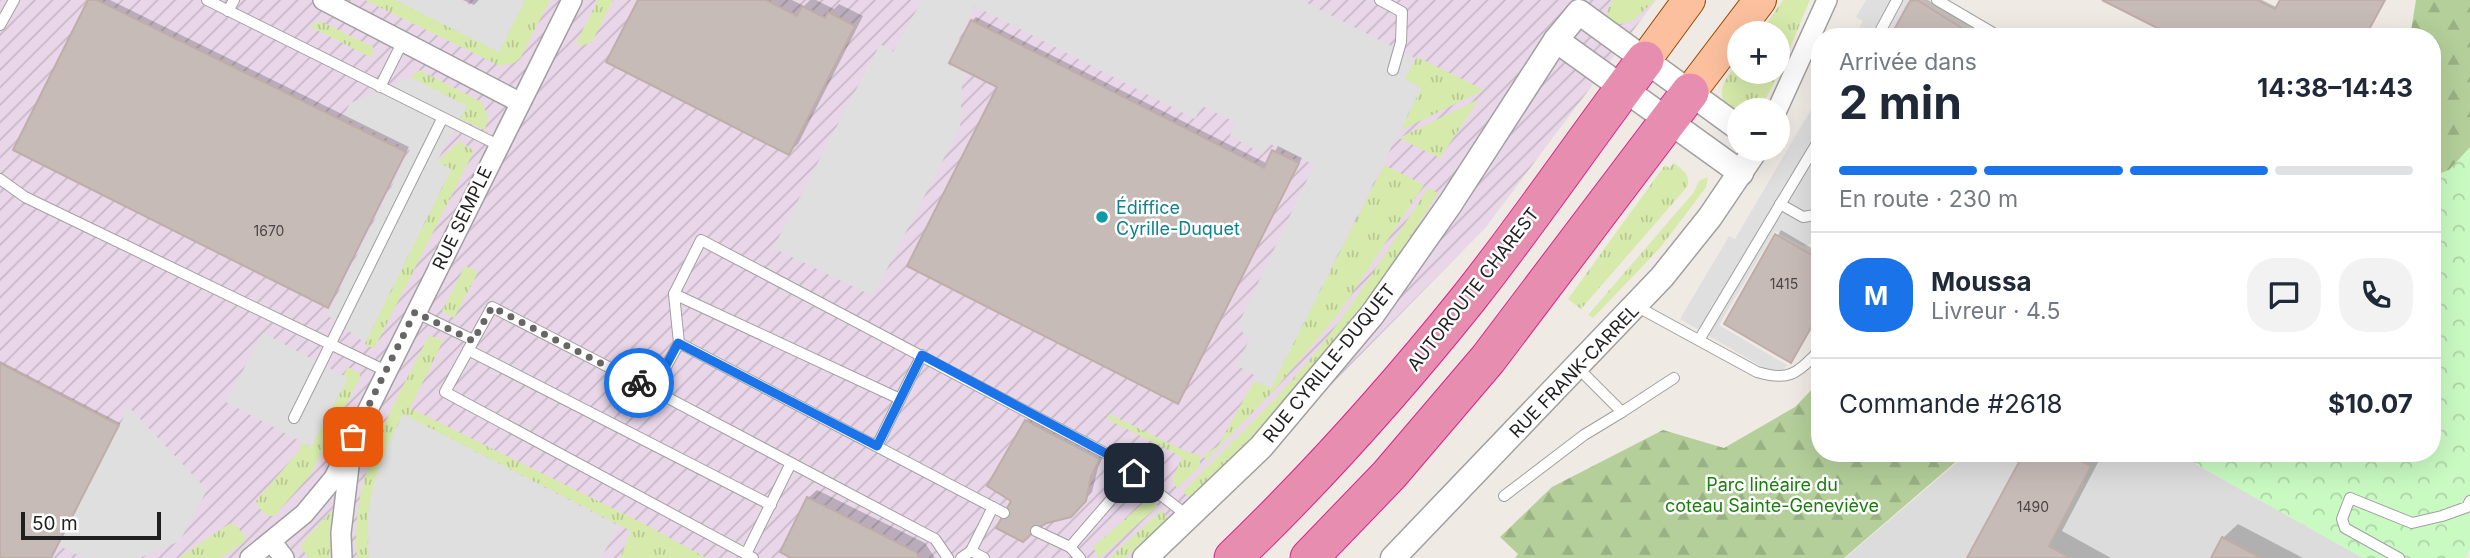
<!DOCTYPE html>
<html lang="fr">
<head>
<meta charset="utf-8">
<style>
	:root { --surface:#fff; --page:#f2f2f3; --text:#1f2937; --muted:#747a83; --line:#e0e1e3; --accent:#1a73e8 }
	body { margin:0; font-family:Inter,sans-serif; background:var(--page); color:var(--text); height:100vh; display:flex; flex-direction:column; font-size:26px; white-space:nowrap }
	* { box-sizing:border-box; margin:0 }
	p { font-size:23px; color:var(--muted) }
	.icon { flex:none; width:38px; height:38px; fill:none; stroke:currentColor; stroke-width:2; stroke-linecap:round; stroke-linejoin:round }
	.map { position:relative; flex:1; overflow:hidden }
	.sheet { position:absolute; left:1811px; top:28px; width:630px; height:434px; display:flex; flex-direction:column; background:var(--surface); border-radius:28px; box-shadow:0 7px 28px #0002 }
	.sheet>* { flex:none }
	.controls { position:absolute; left:1727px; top:21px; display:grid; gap:14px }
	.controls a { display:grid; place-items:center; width:63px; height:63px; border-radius:50%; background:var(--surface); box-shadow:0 7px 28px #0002; font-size:35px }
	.scale { position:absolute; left:21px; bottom:18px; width:140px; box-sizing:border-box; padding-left:7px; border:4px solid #1f1f1f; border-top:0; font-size:19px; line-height:24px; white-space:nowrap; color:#1f1f1f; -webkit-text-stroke:5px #fff; paint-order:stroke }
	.pin { position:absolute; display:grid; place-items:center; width:60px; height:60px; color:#fff; margin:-30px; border-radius:14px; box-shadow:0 4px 10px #0006 }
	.courier { position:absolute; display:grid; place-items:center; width:70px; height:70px; margin:-35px; border:5px solid #1a73e8; border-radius:50%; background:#fff; color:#222; box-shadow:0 2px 9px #0007 }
	.headline em { font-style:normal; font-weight:700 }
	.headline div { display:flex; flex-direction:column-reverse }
	.headline { display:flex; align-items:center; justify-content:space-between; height:119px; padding:0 28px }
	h1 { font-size:46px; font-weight:700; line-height:52px }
	.bar { display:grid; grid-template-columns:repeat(4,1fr); gap:10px 7px; align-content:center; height:84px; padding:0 28px }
	.bar i { height:9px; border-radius:5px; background:var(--line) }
	.bar .current { background:var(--accent) }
	.bar p { grid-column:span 4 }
	.line { display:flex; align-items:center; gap:18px; padding:0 28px; border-top:2px solid var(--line) }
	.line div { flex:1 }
	.round { display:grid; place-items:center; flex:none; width:74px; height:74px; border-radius:28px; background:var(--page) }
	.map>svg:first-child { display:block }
	.residential { fill:#dddcdc }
	.industrial { fill:url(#industrial-furrows) }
	.grass { fill:url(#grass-tufts) }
	.forest { fill:url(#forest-firs) }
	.park { fill:url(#park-crowns) }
	.parking { fill:#dfdfdf }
	.shadow { fill:#0003 }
	.building { fill:#c7bbb8; stroke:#c1ada7; stroke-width:2 }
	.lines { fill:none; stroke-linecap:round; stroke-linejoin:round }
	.service-casing { stroke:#a0a0a0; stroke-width:12 }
	.minor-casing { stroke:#a0a0a0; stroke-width:22 }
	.tertiary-casing { stroke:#a0a0a0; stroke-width:27 }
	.primary-casing { stroke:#9a4800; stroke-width:34 }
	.motorway-casing { stroke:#db2488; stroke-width:39 }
	.service { stroke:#fff; stroke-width:10 }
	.minor { stroke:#fff; stroke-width:19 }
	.tertiary { stroke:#fff; stroke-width:24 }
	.primary { stroke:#fcc09e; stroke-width:32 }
	.motorway { stroke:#e78daf; stroke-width:37 }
	.done { stroke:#686664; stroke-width:7; stroke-dasharray:0 12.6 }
	.route { stroke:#1a73e8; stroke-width:9 }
	.culture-dot { fill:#0f9aa8; stroke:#fff; stroke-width:2.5 }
	.labels { text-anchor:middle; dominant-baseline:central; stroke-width:5; stroke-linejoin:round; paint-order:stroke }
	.number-label { font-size:14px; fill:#494645 }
	.culture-label { font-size:18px; fill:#0d838f; stroke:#fff; text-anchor:start }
	.street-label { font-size:18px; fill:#1f1f1f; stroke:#fff }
	.park-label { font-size:18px; fill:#197e0b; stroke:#fff }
</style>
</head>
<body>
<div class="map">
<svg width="2470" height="558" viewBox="0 0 2470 558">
	<defs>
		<pattern id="industrial-furrows" width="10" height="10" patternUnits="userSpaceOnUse" patternTransform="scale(1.75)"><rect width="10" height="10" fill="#e9d7e9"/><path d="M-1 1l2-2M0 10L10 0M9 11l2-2" fill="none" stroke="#c7b8c7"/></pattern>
		<pattern id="grass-tufts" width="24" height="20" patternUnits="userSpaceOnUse" patternTransform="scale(1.75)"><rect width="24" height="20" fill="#d6eaab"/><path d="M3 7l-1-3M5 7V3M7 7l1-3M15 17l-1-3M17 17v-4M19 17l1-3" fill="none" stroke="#b7c893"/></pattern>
		<pattern id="forest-firs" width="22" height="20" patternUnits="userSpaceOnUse" patternTransform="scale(1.75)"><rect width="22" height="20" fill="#b4cf9a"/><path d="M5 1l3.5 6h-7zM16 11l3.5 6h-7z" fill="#9ab184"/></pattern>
		<pattern id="park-crowns" width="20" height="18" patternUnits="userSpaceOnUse" patternTransform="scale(1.75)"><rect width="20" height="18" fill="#c9fac2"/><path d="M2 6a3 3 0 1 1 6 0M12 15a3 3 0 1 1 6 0" fill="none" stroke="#acd6a6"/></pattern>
	</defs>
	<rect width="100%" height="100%" fill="#f0eae5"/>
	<!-- residential -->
	<path class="residential" d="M1968,453H2176L2363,558H1845Z"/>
	<!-- industrial -->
	<path class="industrial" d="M0,0H1656L1486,227L1161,558H0Z"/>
	<!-- grass -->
	<g class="grass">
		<path d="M365,0H395L499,52L525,0H550L521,57L514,63L500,66Z"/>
		<path d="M598,0H613L592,42L581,46L576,43Z"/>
		<path d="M1613,0H1655L1634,20L1617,25L1608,20C1605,12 1609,7 1613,0Z"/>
		<path d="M1783,0H1810C1801,20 1774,92 1761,104C1750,114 1724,114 1722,95C1720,83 1733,70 1739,62L1740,72H1778V33H1760Z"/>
		<path d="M320,21L373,47L372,58L309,26Z"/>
		<path d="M1417,57L1484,90L1401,130L1421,88L1405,79Z"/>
		<path d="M419,70L476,99L482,103L488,116L485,130L460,119L467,106L410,77Z"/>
		<path d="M1479,99L1440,158L1399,138Z"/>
		<path d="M460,141L474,151L375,347H367L365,343L451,170L437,162Z"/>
		<path d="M1674,163C1683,170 1691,175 1687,187L1581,309L1568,299L1665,165L1669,168Z"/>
		<path d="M1384,165L1424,185L1339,313L1276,388L1205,462L1204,455L1218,446L1254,381L1271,388Z"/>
		<path d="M1708,177L1706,187L1701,194L1660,248L1593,318L1588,315L1694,192L1699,181Z"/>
		<path d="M1428,188L1438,193C1402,251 1364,308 1321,361C1281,409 1235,453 1191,498L1182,492C1227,446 1275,402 1316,352C1357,300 1392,243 1428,188Z"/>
		<path d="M465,266L478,272L454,318L442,311Z"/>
		<path d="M429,335L443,341L410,408L646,525L706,558H620L631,531L403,414C380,459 362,507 369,558H357C349,476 394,406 429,335Z"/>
		<path d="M348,367L361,375L311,474L274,516H268L259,508L256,501L297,453L302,443L311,447L348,378L343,376Z"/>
		<path d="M1109,414L1187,452L1200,455V466L1177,488L1172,481L1182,457L1107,419Z"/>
		<path d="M1149,498L1158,506L1099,558L1093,547Z"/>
		<path d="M1162,510L1168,519L1125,558H1109Z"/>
		<path d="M331,511L334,513L330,558H309L302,549V543Z"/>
		<path d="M229,524H235L246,538L244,542L221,558H178Z"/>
	</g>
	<!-- forest -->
	<g class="forest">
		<path d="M2416,0H2470V172L2433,194L2432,37H2410Z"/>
		<path d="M1820,381V453H1966L1844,558H1515L1518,554L1500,537L1552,487L1663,430L1724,448L1795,407Z"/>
	</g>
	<!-- park -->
	<path class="park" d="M2470,147V549L2465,558H2363L2176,453H2432L2433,176L2449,170Z"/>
	<!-- parking -->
	<g class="parking">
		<path d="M395,0H459L474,7L478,0H525L499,52Z"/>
		<path d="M922,0H1301L1415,58L1405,79L1421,88L1271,388L1254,381L1256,376L1236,365L1250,339L1237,327L1314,165L1269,143L1263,154L1230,136L1235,122L1202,106L1195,119L975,6L947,64L968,74L962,85L960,127L873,296L773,248L880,44L893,52Z"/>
		<path d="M1866,0H1907L1910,2L1889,37H1854L1863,21L1856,17Z"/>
		<path d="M410,77L467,106L437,161L451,169L365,343L327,315L410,150L343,117L350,103Z"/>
		<path d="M1820,94V242L1802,246L1775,231L1719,325L1787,365L1779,377L1680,319L1729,236L1735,239Z"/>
		<path d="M263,333L348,378L311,447L226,402Z"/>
		<path d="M129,407L207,490L180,541L140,558H84L58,545Z"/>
		<path d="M403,414L619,526L601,558H369L367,520L372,491L380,464Z"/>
	</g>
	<!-- shadow -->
	<g class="shadow">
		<path d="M90,0H110L409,147L332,302L327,306Z"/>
		<path d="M463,0H479L474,5Z"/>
		<path d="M640,0H792L804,6L810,0H816L834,9L839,4L863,16L798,144L789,152Z"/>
		<path d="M1914,0H1928L1987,37H1892Z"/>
		<path d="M2106,0H2262L2278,8L2282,0H2384L2365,37Z"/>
		<path d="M976,17L1268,164L1278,146L1302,158L1182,397L1178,401L1000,86L972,21Z"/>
		<path d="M1781,230L1815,250L1820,249V313L1795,356L1726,324Z"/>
		<path d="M0,361L120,423L50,558H0Z"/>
		<path d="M1033,414L1105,452L1098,468L1092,492L1070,516L1013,501L1026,421Z"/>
		<path d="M2026,453H2103L2062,531L2111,558H1969Z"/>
		<path d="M817,490L925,543L935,558H795L808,498Z"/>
		<path d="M2238,524L2303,558H2213L2223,538Z"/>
	</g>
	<!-- building -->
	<g class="building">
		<path d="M88,0H97L406,152L328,308L13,150Z"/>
		<path d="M638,0H766L797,16L802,6L825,18L828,12L855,26L789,155L606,62Z"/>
		<path d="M1917,0L1976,37H1890L1910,1Z"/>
		<path d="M2102,0H2257L2275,9L2280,0H2385L2365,37H2175Z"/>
		<path d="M971,20L1264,168L1272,150L1299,163L1178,404L907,266L997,87L949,63Z"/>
		<path d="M1775,234L1810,254L1820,251V312L1791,363L1724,324Z"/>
		<path d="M0,363L119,425L51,558H0Z"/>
		<path d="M1025,420L1100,459L1091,476L1086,501L1071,517L1047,523L1038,528L1023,542L996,528L1011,501L987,486Z"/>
		<path d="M2024,453H2066L2091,466L2049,546L2070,558H1967Z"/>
		<path d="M807,497L916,552L920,558H791L780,552Z"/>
		<path d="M2222,537L2261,558H2211Z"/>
	</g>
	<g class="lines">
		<defs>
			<g id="service">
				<path d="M207,0L498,145"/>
				<path d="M1380,0L1402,12L1401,42L1393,70"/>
				<path d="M1937,0L2000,37"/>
				<path d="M228,11L234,0"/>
				<path d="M0,25L14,0"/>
				<path d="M1877,37L1897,0"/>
				<path d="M380,87L403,41"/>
				<path d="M0,179L25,197L386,371"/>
				<path d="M1780,204L1803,217L1815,215L1820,206"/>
				<path d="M674,294L679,343L1004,513"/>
				<path d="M1636,306L1757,372C1790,382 1797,373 1820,350"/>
				<path d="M415,312L473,340"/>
				<path d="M1699,340L1820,138"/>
				<path d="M679,343L653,390L935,539L948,558"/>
				<path d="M468,350L771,505"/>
				<path d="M922,355L900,399L674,294L701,240L1109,455L1188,516"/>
				<path d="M1578,368L1622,412L1674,378"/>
				<path d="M653,390L492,307L445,392L746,554"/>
				<path d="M294,418L442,119"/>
				<path d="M877,446L900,399"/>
				<path d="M1504,496L1584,435L1622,412"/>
				<path d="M1036,531L1070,547"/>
				<path d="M971,551L984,558"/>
				<path d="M753,558L746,554L791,463"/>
				<path d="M961,558L971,551L993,507"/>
				<path d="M1080,558L1070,547L1134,473"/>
				<path d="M2399,558L2345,528L2342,519L2350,498L2412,523L2442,516L2467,507L2470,501"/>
			</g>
			<g id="minor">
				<path d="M323,0L519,102"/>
				<path d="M1777,110L1827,0"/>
				<path d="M272,542L284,558"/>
				<path d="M250,558L304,514L334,478L572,0"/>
				<path d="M342,558L341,533L350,458"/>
			</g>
			<g id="tertiary">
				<path d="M1556,40L1741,173"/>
				<path d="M1145,558L1261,447L1372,315L1450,204L1556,40L1579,12L1740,129"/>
				<path d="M1393,558L1662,277L1710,217L1756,149"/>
			</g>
			<g id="primary">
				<path d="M1645,60L1689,0"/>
				<path d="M1690,92L1760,0"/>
			</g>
			<g id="motorway">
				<path d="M1233,558C1317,477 1395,390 1468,299C1530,221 1585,139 1645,60"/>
				<path d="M1309,558L1389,475L1488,359L1690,92"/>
			</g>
		</defs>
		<!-- service casing -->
		<use href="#service" class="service-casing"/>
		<!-- minor casing -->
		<use href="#minor" class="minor-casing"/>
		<!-- tertiary casing -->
		<use href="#tertiary" class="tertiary-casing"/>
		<!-- primary casing -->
		<use href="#primary" class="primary-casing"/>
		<!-- motorway casing -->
		<use href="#motorway" class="motorway-casing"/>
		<!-- service -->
		<use href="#service" class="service"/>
		<!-- minor -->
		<use href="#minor" class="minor"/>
		<!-- tertiary -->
		<use href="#tertiary" class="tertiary"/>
		<!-- primary -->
		<use href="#primary" class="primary"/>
		<!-- motorway -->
		<use href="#motorway" class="motorway"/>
	</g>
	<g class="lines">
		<!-- done -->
		<path class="done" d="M353,437L415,312L473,341L492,307L639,383"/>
		<!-- route -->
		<path class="route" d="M639,383L653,390L678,343L877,446L922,355L1109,455L1134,473"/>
	</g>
	<!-- markers -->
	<circle class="culture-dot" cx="1102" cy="217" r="7"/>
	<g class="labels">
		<!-- number labels -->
		<g class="number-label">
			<text x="269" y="230">1670</text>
			<text x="1784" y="283">1415</text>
			<text x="2033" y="506">1490</text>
		</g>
		<!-- culture labels -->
		<g class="culture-label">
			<text x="1116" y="207">Édiffice<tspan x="1116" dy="21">Cyrille-Duquet</tspan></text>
		</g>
		<!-- street labels -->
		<g class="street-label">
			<text transform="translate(462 218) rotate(-64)">RUE SEMPLE</text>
			<text transform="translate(1473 289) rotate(-52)">AUTOROUTE CHAREST</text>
			<text transform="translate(1329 363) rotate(-51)">RUE CYRILLE-DUQUET</text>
			<text transform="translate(1574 371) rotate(-46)">RUE FRANK-CARREL</text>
		</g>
		<!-- park labels -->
		<g class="park-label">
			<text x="1772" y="484">Parc linéaire du<tspan x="1772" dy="21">coteau Sainte-Geneviève</tspan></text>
		</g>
	</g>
</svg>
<div class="controls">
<a>+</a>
<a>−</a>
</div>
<div class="scale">50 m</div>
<div class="pin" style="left:353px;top:437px;background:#ea580c"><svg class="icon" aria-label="bag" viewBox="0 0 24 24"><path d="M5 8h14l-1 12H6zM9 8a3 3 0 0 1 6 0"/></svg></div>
<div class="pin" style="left:1134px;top:473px;background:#1f2937"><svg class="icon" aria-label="home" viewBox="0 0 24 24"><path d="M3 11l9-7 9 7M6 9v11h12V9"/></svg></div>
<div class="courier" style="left:639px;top:383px"><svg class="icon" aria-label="bike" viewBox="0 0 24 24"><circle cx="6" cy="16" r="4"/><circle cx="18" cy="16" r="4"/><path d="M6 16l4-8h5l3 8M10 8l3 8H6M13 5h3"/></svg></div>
<section class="sheet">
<div class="headline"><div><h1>2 min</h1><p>Arrivée dans</p></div><em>14:38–14:43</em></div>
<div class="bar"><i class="current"></i><i class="current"></i><i class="current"></i><i></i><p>En route · 230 m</p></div>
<div class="line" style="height:126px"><b class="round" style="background:var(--accent);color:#fff">M</b><div><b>Moussa</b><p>Livreur · 4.5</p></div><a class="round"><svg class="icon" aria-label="chat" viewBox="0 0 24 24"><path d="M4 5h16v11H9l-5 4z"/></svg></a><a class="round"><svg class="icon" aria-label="phone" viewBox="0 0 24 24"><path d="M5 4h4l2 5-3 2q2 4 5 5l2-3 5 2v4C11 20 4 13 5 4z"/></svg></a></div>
<div class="line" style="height:91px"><div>Commande #2618</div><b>$10.07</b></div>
</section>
</div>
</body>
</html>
